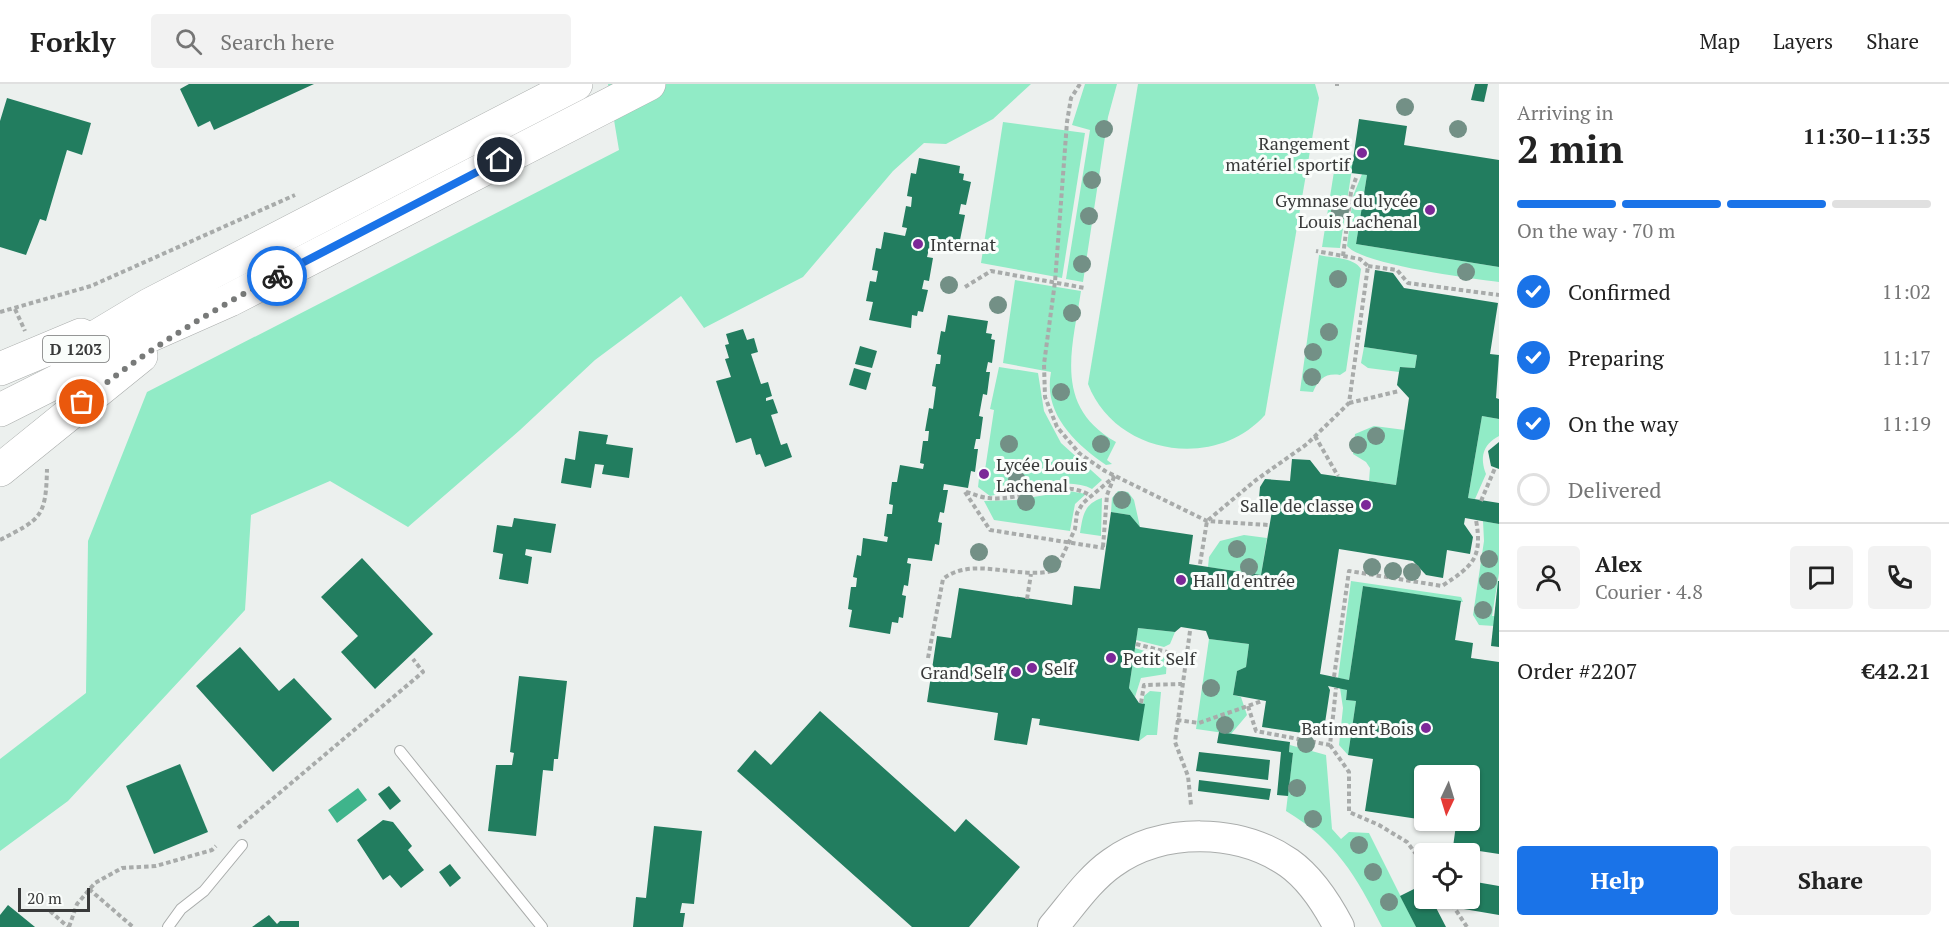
<!DOCTYPE html>
<html lang="en">
<head>
<meta charset="utf-8">
<style>
	:root { --surface:#fff; --page:#f2f2f2; --text:#222; --muted:#767676; --line:#e0e0e0; --accent:#1a73e8 }
	body { margin:0; font-family:"PT Serif",serif; background:var(--page); color:var(--text); height:100vh; display:flex; flex-direction:column; font-size:22px; white-space:nowrap }
	* { box-sizing:border-box; margin:0 }
	p { font-size:20px; color:var(--muted) }
	.icon { flex:none; width:33px; height:33px; fill:none; stroke:currentColor; stroke-width:2; stroke-linecap:round; stroke-linejoin:round }
	.map { position:relative; flex:1; overflow:hidden }
	.side { display:flex; flex-direction:column; background:var(--surface); width:450px }
	.side>* { flex:none }
	.needle { width:39px; rotate:184deg }
	.fabs { position:absolute; left:1414px; top:681px; display:grid; gap:12px }
	.fabs a { display:grid; place-items:center; width:66px; height:66px; border-radius:6px; background:var(--surface); box-shadow:0 2px 4px #0004; font-size:30px }
	.scale { position:absolute; left:18px; bottom:15px; width:72px; box-sizing:border-box; padding-left:6px; border:3px solid #393a3a; border-top:0; font-size:16px; line-height:21px; white-space:nowrap; color:#393a3a; -webkit-text-stroke:4px #fafdfb; paint-order:stroke }
	.pin { position:absolute; display:grid; place-items:center; width:51px; height:51px; color:#fff; margin:-26px; border:3px solid #fff; border-radius:50%; box-shadow:0 2px 6px #0007 }
	.courier { position:absolute; display:grid; place-items:center; width:60px; height:60px; margin:-30px; border:4px solid #1a73e8; border-radius:50%; background:#fff; color:#222; box-shadow:0 2px 8px #0007 }
	.summary em { font-style:normal; font-weight:700 }
	.summary div { display:flex; flex-direction:column-reverse }
	.summary { display:flex; align-items:center; justify-content:space-between; height:102px; padding:0 18px }
	h1 { font-size:39px; font-weight:700; line-height:45px }
	.bar { display:grid; grid-template-columns:repeat(4,1fr); gap:9px 6px; align-content:center; height:72px; padding:0 18px }
	.bar i { height:8px; border-radius:4px; background:var(--line) }
	.bar .active { background:var(--accent) }
	.bar p { grid-column:span 4 }
	.line { display:flex; align-items:center; gap:15px; padding:0 18px; border-top:2px solid var(--line) }
	.line div { flex:1 }
	.round { display:grid; place-items:center; flex:none; width:63px; height:63px; border-radius:6px; background:var(--page) }
	ol { padding:0 18px; list-style:none }
	li { display:flex; align-items:center; gap:18px; height:66px }
	li p { margin-inline-start:auto }
	li .icon { padding:6px; border-radius:50%; background:var(--accent); color:#fff; stroke-width:4 }
	li:last-child { color:var(--muted) }
	li i { width:33px; height:33px; border:3px solid var(--line); border-radius:50% }
	.primary-button { display:flex; gap:12px; margin-top:auto; padding:12px 18px }
	.primary-button a { flex:1; height:69px; border-radius:6px; background:var(--accent); color:#fff; font-size:24px; font-weight:700; line-height:69px; text-align:center }
	.primary-button a+a { background:var(--page); color:var(--text) }
	header { display:flex; align-items:center; gap:36px; box-sizing:border-box; height:84px; padding:0 30px; background:var(--surface); border-bottom:2px solid var(--line) }
	header strong { font-size:28px }
	nav { display:flex; gap:33px; margin-inline-start:auto; font-size:21px }
	.search { width:420px; height:54px; background:var(--page); display:flex; align-items:center; gap:15px; box-sizing:border-box; padding:0 21px; border-radius:6px; color:var(--muted); font-size:22px }
	main { display:flex; flex:1; min-height:0 }
	.map>svg:first-child { display:block }
	.green { fill:#91ebc6 }
	.water { fill:#3fb48b }
	.building { fill:#227d5f; fill-rule:evenodd }
	.lines { fill:none; stroke-linecap:round; stroke-linejoin:round }
	.lane-casing { stroke:#a9acab; stroke-width:12 }
	.secondary-casing { stroke:#a9acab; stroke-width:32 }
	.highway-casing { stroke:#a9acab; stroke-width:34 }
	.path { stroke:#a8abaa; stroke-width:4; stroke-dasharray:4.5 3; stroke-linecap:butt }
	.lane { stroke:#fff; stroke-width:10 }
	.secondary { stroke:#fff; stroke-width:30 }
	.highway { stroke:#fff; stroke-width:33 }
	.tree { fill:#739086 }
	.done { stroke:#787a79; stroke-width:6; stroke-dasharray:0 10.8 }
	.route { stroke:#1a73e8; stroke-width:8 }
	.poi-dot { fill:#7c2898; stroke:#fafdfb; stroke-width:2 }
	.labels { text-anchor:middle; dominant-baseline:central; stroke-width:6; stroke-linejoin:round; paint-order:stroke }
	.shield { fill:#fafdfb; stroke:#737474; stroke-width:1.5 }
	.shield-label { font-size:16px; font-weight:bold; fill:#393a3a }
	.poi-label { font-size:18px; fill:#393a3a; stroke:#fafdfb; text-anchor:end }
</style>
</head>
<body>
<header>
<strong>Forkly</strong>
<div class="search"><svg class="icon" aria-label="search" viewBox="0 0 24 24"><circle cx="10" cy="10" r="6"/><path d="M15 15l6 6"/></svg>Search here</div>
<nav><a>Map</a><a>Layers</a><a>Share</a></nav>
</header>
<main>
<div class="map">
<svg width="1499" height="843" viewBox="0 0 1499 843">
	<rect width="100%" height="100%" fill="#ecf0ee"/>
	<!-- green -->
	<g class="green">
		<path d="M608,0H1031L993,35L946,60L924,59L893,87L803,193L704,244L681,212L595,276L520,346L408,443L330,397L251,431L245,526L68,717L0,767V675L86,609L88,457L147,308L619,66Z"/>
		<path d="M1085,0H1117L1108,33L1083,198L1066,195L1090,46L1072,41Z"/>
		<path d="M1138,0H1315L1319,14L1265,331C1215,387 1115,371 1088,300Z"/>
		<path d="M1003,38L1085,49L1062,194L981,179Z"/>
		<path d="M1336,75L1353,78L1340,164L1322,163Z"/>
		<path d="M1362,90L1367,91L1356,160L1499,183V198C1469,194 1364,181 1347,162L1353,112Z"/>
		<path d="M1319,171C1331,174 1354,173 1361,185L1346,287L1340,291C1325,289 1319,295 1313,308L1300,307Z"/>
		<path d="M1015,196L1081,207C1072,266 1053,322 1116,358L1107,376L1112,380L1106,381C1075,359 1043,330 1051,288L1003,279Z"/>
		<path d="M1364,263L1417,271L1415,284L1400,283L1399,288L1368,284L1361,279Z"/>
		<path d="M999,283L1038,289L1044,327L1061,359L1102,396L1092,405C1070,392 1015,407 990,412L978,403L980,386H985L994,326L990,325Z"/>
		<path d="M1482,332L1499,335V352C1482,361 1480,374 1486,390L1475,415L1468,414Z"/>
		<path d="M1374,342L1405,346L1396,401L1369,397L1370,384L1366,378L1353,370L1355,350Z"/>
		<path d="M1069,407L1086,410L1075,420L1070,447L994,436L984,417L1016,416Z"/>
		<path d="M1118,407L1128,408L1134,416L1140,443L1130,431L1111,428L1112,414Z"/>
		<path d="M1102,414L1101,452L1080,449C1083,431 1084,420 1102,414Z"/>
		<path d="M1483,437L1499,440V489L1492,532H1495L1494,542L1479,541L1473,531L1484,457Z"/>
		<path d="M1244,451L1267,454L1261,491L1208,483L1209,473L1220,457Z"/>
		<path d="M1351,497L1461,513L1463,518L1363,502L1349,596L1338,594Z"/>
		<path d="M1138,544L1175,548L1170,560L1164,563L1136,556Z"/>
		<path d="M1209,555L1249,560L1246,583L1237,587L1233,611L1241,613L1247,631L1231,650L1196,645Z"/>
		<path d="M1135,564L1167,574L1166,590L1141,594L1135,613L1129,604Z"/>
		<path d="M1340,604L1347,606L1346,616L1356,617L1348,671L1339,661L1343,624Z"/>
		<path d="M1150,607L1161,608L1157,651H1147L1139,657L1144,612Z"/>
		<path d="M1290,661L1326,671L1332,745L1341,755L1349,748L1369,749L1416,843H1382C1356,792 1336,757 1286,727L1293,669L1289,668Z"/>
	</g>
	<!-- water -->
	<path class="water" d="M358,704L367,716L337,739L328,726Z"/>
	<!-- building -->
	<g class="building">
		<path d="M189,0H314L214,46L210,37L198,43L180,5Z"/>
		<path d="M1475,0H1488L1484,18L1471,16Z"/>
		<path d="M7,14L91,39L82,71L67,66L46,137L40,135L26,171L0,163V37Z"/>
		<path d="M1359,35L1407,42L1404,61L1499,76V183L1356,160L1367,91L1351,89Z"/>
		<path d="M919,74L960,82L959,89L964,90L963,96L971,98L966,121L961,120L959,130L965,131L960,156L956,155L953,169L929,165L927,173L933,174L929,197L924,196L922,205L928,206L923,228L918,227L917,232L912,231L911,244L869,236L873,218L866,217L870,197L876,198L878,187L872,186L876,164L881,165L884,148L905,152L907,144L902,143L906,122L911,123L912,113L907,112L911,89L916,90Z"/>
		<path d="M1375,186L1393,189L1404,204L1498,219L1490,270L1499,271L1496,314L1499,315V335L1482,332L1468,414L1499,419V440L1465,434L1464,440L1473,453L1470,470L1447,466L1443,494L1426,491L1413,477L1339,465L1320,590L1349,596L1363,502L1461,517L1455,556L1473,559L1471,574L1499,578V770L1453,763L1456,741L1441,738L1440,745L1417,741L1418,735L1365,727L1373,675L1348,671L1356,617L1346,616L1347,606L1328,602L1330,606L1323,652L1262,643L1266,617L1233,611L1237,587L1246,583L1249,560L1209,555L1206,547L1181,543L1175,548L1138,544L1129,604L1139,619L1145,620L1139,657L1039,641L1040,635L1032,634L1027,661L994,656L998,629L927,618L937,552L951,554L959,504L1072,521L1074,502L1100,505L1111,428L1130,431L1140,443L1193,451L1189,480L1261,491L1272,427L1259,414L1260,403L1265,395L1290,397L1292,375L1310,376L1321,390L1396,401L1409,314L1397,301L1399,288L1400,283L1415,284L1417,271L1364,263ZM1425,692H1470V736H1425Z"/>
		<path d="M948,231L988,237L986,249L992,250L991,255L995,256L992,279L988,278L986,288H990L987,311L983,310L979,332L983,333L980,355H976L974,365H978L975,388L971,387L968,404L944,400L943,406H948L944,429L940,428L938,438L942,439L939,461L935,460L932,477L908,474L907,479L911,480L908,502L904,501L902,511L906,512L903,534L899,533L898,539L892,538L890,550L849,543L852,526L848,525L851,503H856L857,494L853,493L857,471L861,472L863,454L887,458L888,453L884,452L887,430H892L893,421L889,420L892,398H897L900,381L923,385L924,380L920,379L923,357H928L929,347H925L929,324L933,325L936,303L932,302L936,280H940L941,271L937,270L941,247L945,248Z"/>
		<path d="M743,245L747,256L754,254L758,268L751,270L761,300L768,298L772,312L766,314V317L773,315L778,329L771,331L781,361L787,359L792,373L765,383L760,370L756,371L751,354L736,359L716,297L731,293L725,275L729,274L725,261L729,260L726,250Z"/>
		<path d="M860,262L877,267L872,284L855,280Z"/>
		<path d="M854,284L871,289L866,306L849,301Z"/>
		<path d="M579,347L608,351L606,360L633,364L629,394L602,390L604,381L595,380L591,404L561,399L565,374L575,376Z"/>
		<path d="M1499,358V385L1491,382L1488,367Z"/>
		<path d="M514,434L556,440L551,469L526,465L525,471L532,473L528,500L499,495L503,470L493,468L497,441L512,443Z"/>
		<path d="M362,474L433,550L375,605L341,568L358,552L321,513Z"/>
		<path d="M1498,497H1499V563L1491,562Z"/>
		<path d="M240,563L279,607L294,594L332,635L273,688L196,602Z"/>
		<path d="M519,592L567,597L558,675H554L553,687L543,686L536,752L488,747L496,681H512L514,669L510,668Z"/>
		<path d="M820,627L955,748L966,735L1020,783L969,843H912L737,687L755,666L771,681Z"/>
		<path d="M1219,648L1290,658L1289,668L1293,669L1288,712L1277,711L1281,668L1217,659Z"/>
		<path d="M1199,668L1270,676L1268,696L1196,687Z"/>
		<path d="M180,680L208,748L154,770L126,702Z"/>
		<path d="M1199,696L1271,705L1269,716L1198,707Z"/>
		<path d="M389,702L401,717L390,726L378,710Z"/>
		<path d="M383,736L393,738L412,762L408,766L424,786L401,804L390,791L383,796L357,756Z"/>
		<path d="M654,742L702,747L694,820L682,819L680,829H685L683,843H633L636,813L646,814Z"/>
		<path d="M450,780L461,794L450,803L439,788Z"/>
		<path d="M1470,797L1499,802V831L1458,824L1460,814H1470Z"/>
		<path d="M1424,800L1425,814H1431L1446,843H1416L1400,812Z"/>
		<path d="M8,821L35,843H0V831Z"/>
		<path d="M269,831L277,840L280,837H299V843H252Z"/>
	</g>
	<g class="lines">
		<defs>
			<g id="lane">
				<path d="M400,667L542,843"/>
				<path d="M168,843L181,825L204,807L242,761"/>
			</g>
			<path id="secondary" d="M1053,843C1071,822 1089,795 1112,779C1163,743 1238,744 1289,779C1310,794 1327,820 1339,843"/>
			<g id="highway">
				<path d="M64,272L149,221L576,0"/>
				<path d="M0,285L81,251"/>
				<path d="M0,326L133,259L230,216L649,0"/>
				<path d="M0,386L141,272"/>
			</g>
		</defs>
		<!-- lane casing -->
		<use href="#lane" class="lane-casing"/>
		<!-- secondary casing -->
		<use href="#secondary" class="secondary-casing"/>
		<!-- highway casing -->
		<use href="#highway" class="highway-casing"/>
		<!-- path -->
		<g class="path">
			<path d="M1080,0L1071,14L1067,38L1055,198L1044,280L1045,313L1057,343L1080,370L1105,387L1207,437L1269,441"/>
			<path d="M1337,2V0"/>
			<path d="M1343,172L1351,108L1356,94"/>
			<path d="M1368,182L1397,186L1408,199L1499,211"/>
			<path d="M965,203L991,187L1085,204"/>
			<path d="M15,225L25,247"/>
			<path d="M0,228L91,202L295,111"/>
			<path d="M1349,319L1399,307"/>
			<path d="M1315,352L1338,392"/>
			<path d="M965,408L990,446L1104,464"/>
			<path d="M966,408C974,410 982,414 989,414C1021,418 1060,392 1091,412"/>
			<path d="M1481,417L1495,384"/>
			<path d="M0,456C41,435 46,433 47,385"/>
			<path d="M1103,463L1107,411L1114,393"/>
			<path d="M1200,480L1207,437L1256,396L1307,360L1349,319L1368,182L1360,175L1316,167"/>
			<path d="M1027,515L1031,490"/>
			<path d="M1190,547L1175,658L1188,692L1191,721"/>
			<path d="M1136,560L1186,573"/>
			<path d="M928,574L943,495C973,471 1020,497 1056,486L1075,445L1077,429L1083,419L1115,392"/>
			<path d="M1334,593L1349,487L1442,502C1472,482 1483,475 1476,436"/>
			<path d="M1141,619L1144,601L1182,600"/>
			<path d="M1248,622L1256,647L1330,661L1336,604"/>
			<path d="M1177,636L1199,639L1262,617"/>
			<path d="M1330,661L1349,688V728L1379,741L1407,758L1425,782"/>
			<path d="M238,744L423,588L413,575"/>
			<path d="M89,805L133,843"/>
			<path d="M1448,814L1467,843"/>
			<path d="M50,827L68,843"/>
			<path d="M69,843L77,820L95,799L122,784L156,782L212,766L216,762"/>
		</g>
		<!-- lane -->
		<use href="#lane" class="lane"/>
		<!-- secondary -->
		<use href="#secondary" class="secondary"/>
		<!-- highway -->
		<use href="#highway" class="highway"/>
	</g>
	<!-- trees -->
	<g class="tree">
		<circle cx="1405" cy="23" r="9"/>
		<circle cx="1104" cy="45" r="9"/>
		<circle cx="1458" cy="45" r="9"/>
		<circle cx="1092" cy="96" r="9"/>
		<circle cx="1340" cy="127" r="9"/>
		<circle cx="1089" cy="132" r="9"/>
		<circle cx="1082" cy="180" r="9"/>
		<circle cx="1466" cy="188" r="9"/>
		<circle cx="1338" cy="195" r="9"/>
		<circle cx="949" cy="201" r="9"/>
		<circle cx="998" cy="221" r="9"/>
		<circle cx="1072" cy="229" r="9"/>
		<circle cx="1329" cy="248" r="9"/>
		<circle cx="1313" cy="268" r="9"/>
		<circle cx="1312" cy="293" r="9"/>
		<circle cx="1061" cy="308" r="9"/>
		<circle cx="1376" cy="352" r="9"/>
		<circle cx="1009" cy="360" r="9"/>
		<circle cx="1101" cy="360" r="9"/>
		<circle cx="1358" cy="361" r="9"/>
		<circle cx="1017" cy="396" r="9"/>
		<circle cx="1122" cy="416" r="9"/>
		<circle cx="1026" cy="418" r="9"/>
		<circle cx="1237" cy="465" r="9"/>
		<circle cx="979" cy="468" r="9"/>
		<circle cx="1489" cy="475" r="9"/>
		<circle cx="1052" cy="480" r="9"/>
		<circle cx="1249" cy="483" r="9"/>
		<circle cx="1372" cy="483" r="9"/>
		<circle cx="1393" cy="487" r="9"/>
		<circle cx="1412" cy="488" r="9"/>
		<circle cx="1488" cy="497" r="9"/>
		<circle cx="1483" cy="526" r="9"/>
		<circle cx="1211" cy="604" r="9"/>
		<circle cx="1225" cy="641" r="9"/>
		<circle cx="1306" cy="660" r="9"/>
		<circle cx="1297" cy="704" r="9"/>
		<circle cx="1313" cy="735" r="9"/>
		<circle cx="1359" cy="761" r="9"/>
		<circle cx="1373" cy="788" r="9"/>
		<circle cx="1389" cy="818" r="9"/>
	</g>
	<g class="lines">
		<!-- done -->
		<path class="done" d="M82,318C142,269 208,228 277,192"/>
		<!-- route -->
		<path class="route" d="M277,192L500,76"/>
	</g>
	<!-- markers -->
	<g class="poi-dot">
		<circle cx="1362" cy="69" r="6"/>
		<circle cx="1430" cy="126" r="6"/>
		<circle cx="918" cy="160" r="6"/>
		<circle cx="984" cy="390" r="6"/>
		<circle cx="1366" cy="421" r="6"/>
		<circle cx="1181" cy="496" r="6"/>
		<circle cx="1111" cy="574" r="6"/>
		<circle cx="1032" cy="584" r="6"/>
		<circle cx="1016" cy="588" r="6"/>
		<circle cx="1426" cy="644" r="6"/>
	</g>
	<g class="labels">
		<!-- shield labels -->
		<rect class="shield" x="43" y="252" width="66" height="26" rx="4.5"/>
		<g class="shield-label">
			<text x="76" y="265">D 1203</text>
		</g>
		<!-- poi labels -->
		<g class="poi-label">
			<text x="1350" y="59">Rangement<tspan x="1350" dy="21">matériel sportif</tspan></text>
			<text x="1418" y="116">Gymnase du lycée<tspan x="1418" dy="21">Louis Lachenal</tspan></text>
			<text x="930" y="160" text-anchor="start">Internat</text>
			<text x="996" y="380" text-anchor="start">Lycée Louis<tspan x="996" dy="21">Lachenal</tspan></text>
			<text x="1354" y="421">Salle de classe</text>
			<text x="1193" y="496" text-anchor="start">Hall d'entrée</text>
			<text x="1123" y="574" text-anchor="start">Petit Self</text>
			<text x="1044" y="584" text-anchor="start">Self</text>
			<text x="1004" y="588">Grand Self</text>
			<text x="1414" y="644">Batiment Bois</text>
		</g>
	</g>
</svg>
<div class="fabs">
<a><svg class="needle" viewBox="-14 -14 28 28"><path d="M0-13l5 13h-10z" fill="#e53935"/><path d="M0 13l5-13h-10z" fill="#767676"/></svg></a>
<a><svg class="icon" aria-label="locate" viewBox="0 0 24 24"><circle cx="12" cy="12" r="6"/><path d="M12 2v4M12 18v4M2 12h4M18 12h4"/></svg></a>
</div>
<div class="scale">20 m</div>
<div class="pin" style="left:82px;top:318px;background:#ea580c"><svg class="icon" aria-label="bag" viewBox="0 0 24 24"><path d="M5 8h14l-1 12H6zM9 8a3 3 0 0 1 6 0"/></svg></div>
<div class="pin" style="left:500px;top:76px;background:#1f2937"><svg class="icon" aria-label="home" viewBox="0 0 24 24"><path d="M3 11l9-7 9 7M6 9v11h12V9"/></svg></div>
<div class="courier" style="left:277px;top:192px"><svg class="icon" aria-label="bike" viewBox="0 0 24 24"><circle cx="6" cy="16" r="4"/><circle cx="18" cy="16" r="4"/><path d="M6 16l4-8h5l3 8M10 8l3 8H6M13 5h3"/></svg></div>
</div>
<section class="side">
<div class="summary"><div><h1>2 min</h1><p>Arriving in</p></div><em>11:30–11:35</em></div>
<div class="bar"><i class="active"></i><i class="active"></i><i class="active"></i><i></i><p>On the way · 70 m</p></div>
<ol>
<li><svg class="icon" aria-label="check" viewBox="0 0 24 24"><path d="M5 12l5 5 9-10"/></svg>Confirmed<p>11:02</p></li>
<li><svg class="icon" aria-label="check" viewBox="0 0 24 24"><path d="M5 12l5 5 9-10"/></svg>Preparing<p>11:17</p></li>
<li><svg class="icon" aria-label="check" viewBox="0 0 24 24"><path d="M5 12l5 5 9-10"/></svg>On the way<p>11:19</p></li>
<li><i></i>Delivered</li>
</ol>
<div class="line" style="height:108px"><a class="round"><svg class="icon" aria-label="person" viewBox="0 0 24 24"><circle cx="12" cy="8" r="4"/><path d="M4 21q1-7 8-7t8 7"/></svg></a><div><b>Alex</b><p>Courier · 4.8</p></div><a class="round"><svg class="icon" aria-label="chat" viewBox="0 0 24 24"><path d="M4 5h16v11H9l-5 4z"/></svg></a><a class="round"><svg class="icon" aria-label="phone" viewBox="0 0 24 24"><path d="M5 4h4l2 5-3 2q2 4 5 5l2-3 5 2v4C11 20 4 13 5 4z"/></svg></a></div>
<div class="line" style="height:78px"><div>Order #2207</div><b>€42.21</b></div>
<div class="primary-button"><a>Help</a><a>Share</a></div>
</section>
</main>
</body>
</html>
